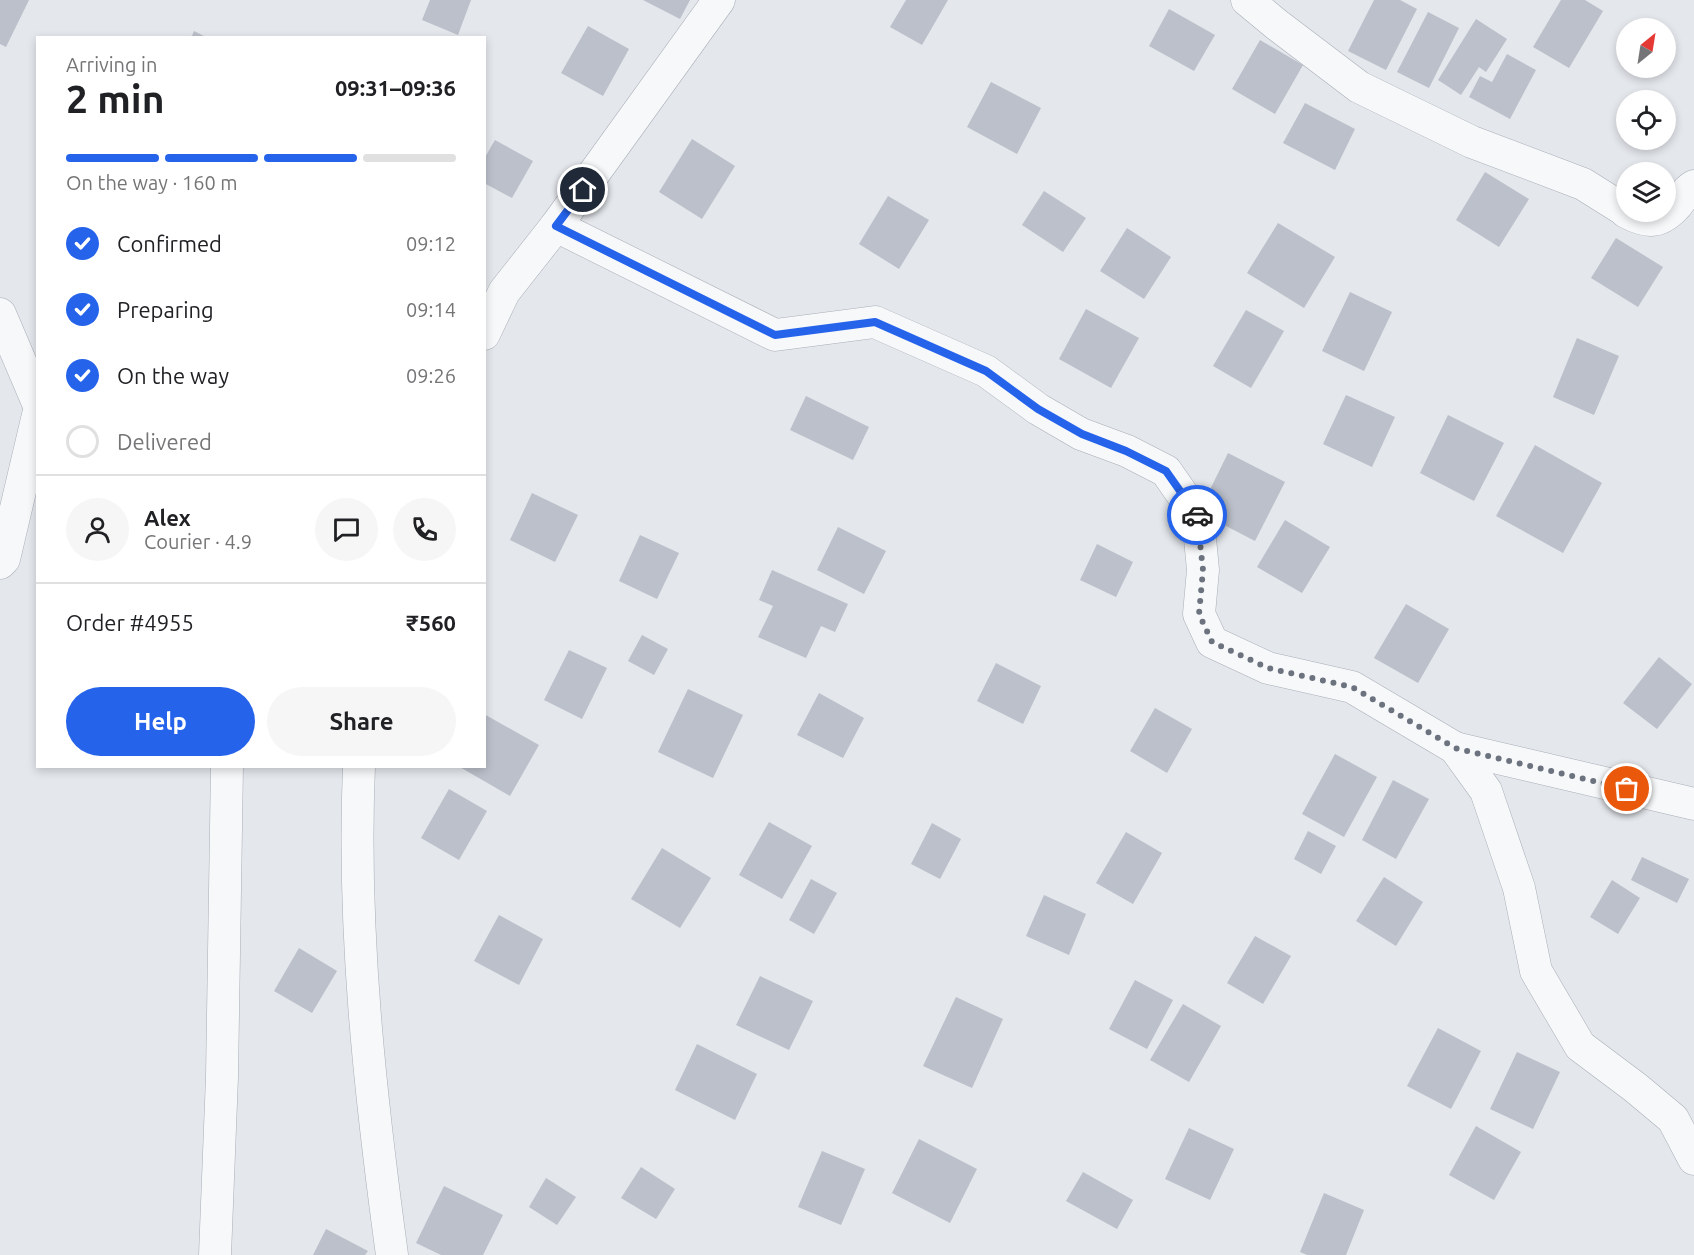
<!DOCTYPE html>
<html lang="en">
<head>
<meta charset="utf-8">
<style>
	:root { --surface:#fff; --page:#f6f6f6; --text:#202124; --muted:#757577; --line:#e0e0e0; --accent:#2563eb }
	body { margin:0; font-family:Ubuntu,sans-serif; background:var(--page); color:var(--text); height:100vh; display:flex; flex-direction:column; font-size:22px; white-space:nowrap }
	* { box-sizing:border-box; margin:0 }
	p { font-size:20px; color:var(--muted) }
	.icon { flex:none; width:33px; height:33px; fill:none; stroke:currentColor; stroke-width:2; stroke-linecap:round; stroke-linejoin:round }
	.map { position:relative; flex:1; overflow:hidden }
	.side { position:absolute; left:36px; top:36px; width:450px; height:732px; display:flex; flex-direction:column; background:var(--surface); border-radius:0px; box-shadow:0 3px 9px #0003 }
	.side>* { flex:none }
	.needle { width:39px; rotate:30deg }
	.controls { position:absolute; left:1616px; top:18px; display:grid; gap:12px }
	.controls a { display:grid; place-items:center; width:60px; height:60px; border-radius:50%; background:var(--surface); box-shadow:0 3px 9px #0003; font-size:30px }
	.pin { position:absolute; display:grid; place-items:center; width:51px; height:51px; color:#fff; margin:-26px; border:3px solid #fff; border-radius:50%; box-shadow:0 2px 6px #0007 }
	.courier { position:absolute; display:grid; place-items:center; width:60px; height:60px; margin:-30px; border:4px solid #2563eb; border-radius:50%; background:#fff; color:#222; box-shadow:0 2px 8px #0007 }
	.head em { font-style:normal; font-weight:700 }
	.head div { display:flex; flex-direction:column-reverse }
	.head { display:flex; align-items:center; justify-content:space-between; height:102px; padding:0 30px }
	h1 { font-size:39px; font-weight:700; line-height:45px }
	.bar { display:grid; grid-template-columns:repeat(4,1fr); gap:9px 6px; align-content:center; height:72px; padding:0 30px }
	.bar i { height:8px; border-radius:4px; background:var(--line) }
	.bar .selected { background:var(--accent) }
	.bar p { grid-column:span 4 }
	.line { display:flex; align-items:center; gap:15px; padding:0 30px; border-top:2px solid var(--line) }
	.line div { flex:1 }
	.round { display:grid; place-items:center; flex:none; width:63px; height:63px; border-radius:32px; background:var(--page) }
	ol { padding:0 30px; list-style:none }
	li { display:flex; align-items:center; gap:18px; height:66px }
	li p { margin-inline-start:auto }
	li .icon { padding:6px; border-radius:50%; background:var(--accent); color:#fff; stroke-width:4 }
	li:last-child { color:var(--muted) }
	li i { width:33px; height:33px; border:3px solid var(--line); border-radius:50% }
	.cta { display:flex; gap:12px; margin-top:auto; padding:12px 30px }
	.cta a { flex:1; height:69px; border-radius:36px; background:var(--accent); color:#fff; font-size:24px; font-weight:700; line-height:69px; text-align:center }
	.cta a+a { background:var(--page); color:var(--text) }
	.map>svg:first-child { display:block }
	.building { fill:#bbc0ca }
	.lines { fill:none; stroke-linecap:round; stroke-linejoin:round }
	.minor-casing { stroke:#a9aeb7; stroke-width:33 }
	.minor { stroke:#f7f8fa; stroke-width:32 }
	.done { stroke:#6c737f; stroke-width:6; stroke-dasharray:0 10.8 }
	.route { stroke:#2563eb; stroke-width:8 }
</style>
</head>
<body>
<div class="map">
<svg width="1694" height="1255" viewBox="0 0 1694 1255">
	<rect width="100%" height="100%" fill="#e4e7ec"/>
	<!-- building -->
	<g class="building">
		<path d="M0,0H29L6,47L0,44Z"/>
		<path d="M430,0H471L458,35L422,20Z"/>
		<path d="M643,0H690L680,19Z"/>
		<path d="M906,0H948L922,45L890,27Z"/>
		<path d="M1374,0H1400L1417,9L1386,70L1348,51Z"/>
		<path d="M1561,0H1585L1603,11L1569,68L1533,47Z"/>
		<path d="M1169,9L1215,35L1194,71L1149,46Z"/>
		<path d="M1428,12L1459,28L1429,88L1397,72Z"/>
		<path d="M1476,19L1507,39L1486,72L1479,67L1461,95L1438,80Z"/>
		<path d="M588,26L629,49L603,96L561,73Z"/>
		<path d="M194,31L208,38H191Z"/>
		<path d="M1260,40L1303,65L1275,114L1232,89Z"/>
		<path d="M1507,54L1536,70L1510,119L1469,97L1480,76L1492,82Z"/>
		<path d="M991,82L1041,108L1017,154L967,127Z"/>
		<path d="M1305,103L1355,129L1335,170L1283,143Z"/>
		<path d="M692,139L735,166L702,219L659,192Z"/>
		<path d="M495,140L533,161L512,198L484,183V159Z"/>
		<path d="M1485,172L1529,199L1499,247L1456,220Z"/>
		<path d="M1044,191L1086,218L1063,252L1022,225Z"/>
		<path d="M888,196L929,220L899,269L859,244Z"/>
		<path d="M1278,223L1335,257L1304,308L1247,273Z"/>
		<path d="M1127,228L1171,257L1144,299L1100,271Z"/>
		<path d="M1616,238L1663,267L1638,307L1591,278Z"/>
		<path d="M1350,292L1392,312L1364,371L1322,351Z"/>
		<path d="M1086,309L1139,338L1111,388L1059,359Z"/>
		<path d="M1246,310L1284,331L1251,388L1213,366Z"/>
		<path d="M1577,338L1619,356L1594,415L1553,397Z"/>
		<path d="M1346,395L1395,417L1372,467L1323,444Z"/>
		<path d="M806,396L869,427L853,460L790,430Z"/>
		<path d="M1448,415L1504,443L1474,501L1420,473Z"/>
		<path d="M1535,445L1602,483L1563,553L1496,516Z"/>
		<path d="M1228,453L1285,482L1255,541L1199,512Z"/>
		<path d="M532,493L578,515L555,562L510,540Z"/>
		<path d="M1285,520L1330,547L1302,593L1257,567Z"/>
		<path d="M838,527L886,551L864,594L817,570Z"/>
		<path d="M640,535L679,553L657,599L619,581Z"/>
		<path d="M1097,544L1133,562L1116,597L1080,580Z"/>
		<path d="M772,570L848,604L835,632L821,626L806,658L758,637L773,606L759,600Z"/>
		<path d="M1406,604L1449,629L1418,683L1374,658Z"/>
		<path d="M642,635L668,649L654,675L628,661Z"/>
		<path d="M569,650L607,668L582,719L544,700Z"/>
		<path d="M1659,657L1692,684L1657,729L1623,703Z"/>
		<path d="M996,663L1041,686L1023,724L977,701Z"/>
		<path d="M688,689L743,715L713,778L658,752Z"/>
		<path d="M819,693L864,718L843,758L797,735Z"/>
		<path d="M1155,708L1192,729L1167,773L1130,751Z"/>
		<path d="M484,714L539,745L510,796L458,766H484Z"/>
		<path d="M1335,754L1377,777L1344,837L1302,814Z"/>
		<path d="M1393,780L1429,799L1396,859L1362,840Z"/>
		<path d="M449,789L487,811L459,860L421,838Z"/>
		<path d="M769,822L812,846L782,899L739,875Z"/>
		<path d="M932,823L961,839L940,879L911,864Z"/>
		<path d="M1308,831L1336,846L1321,874L1294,859Z"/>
		<path d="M1126,832L1162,853L1133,904L1096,883Z"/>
		<path d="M662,848L711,878L680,928L631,899Z"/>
		<path d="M1642,857L1689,879L1677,903L1631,880Z"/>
		<path d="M1384,877L1423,902L1396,946L1356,921Z"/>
		<path d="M811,879L837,893L814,934L789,920Z"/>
		<path d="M1612,880L1640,898L1618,934L1590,917Z"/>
		<path d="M1044,895L1086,914L1069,955L1026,936Z"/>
		<path d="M499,915L543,939L519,985L474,961Z"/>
		<path d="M1255,936L1291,956L1263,1004L1227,983Z"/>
		<path d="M299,948L337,971L312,1013L274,991Z"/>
		<path d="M760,976L813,1001L789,1050L736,1025Z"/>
		<path d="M1135,980L1173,1000L1147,1049L1109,1029Z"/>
		<path d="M956,997L1003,1019L972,1088L923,1066Z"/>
		<path d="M1183,1004L1221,1026L1189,1082L1150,1060Z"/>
		<path d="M1438,1028L1481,1051L1451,1109L1407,1086Z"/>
		<path d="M697,1044L757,1074L735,1120L675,1090Z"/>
		<path d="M1517,1052L1560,1072L1533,1129L1490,1109Z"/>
		<path d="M1476,1126L1521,1152L1494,1200L1449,1175Z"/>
		<path d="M1189,1128L1234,1149L1210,1200L1165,1179Z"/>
		<path d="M919,1139L977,1169L950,1223L892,1193Z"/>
		<path d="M822,1151L865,1169L841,1225L798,1207Z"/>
		<path d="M641,1167L675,1189L656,1219L621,1198Z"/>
		<path d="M1083,1172L1133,1200L1117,1229L1066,1201Z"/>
		<path d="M546,1178L576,1197L557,1225L529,1207Z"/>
		<path d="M444,1186L503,1215L483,1255H441L416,1243Z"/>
		<path d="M1324,1193L1364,1210L1346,1255H1307L1300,1252Z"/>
		<path d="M326,1229L368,1251L365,1255H313Z"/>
	</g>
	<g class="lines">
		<defs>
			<g id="minor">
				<path d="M1247,0L1276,24L1359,87L1472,142L1583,184L1626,211"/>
				<path d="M1626,212C1645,222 1658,225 1675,207C1683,199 1683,192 1694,186"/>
				<path d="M556,226L775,335L875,322L986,371L1038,409L1081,434L1127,451L1166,471L1198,517L1203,570L1199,614L1212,642L1268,668L1352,687L1455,748L1486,791L1519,888L1536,971L1580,1046L1636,1088L1673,1119L1694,1159"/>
				<path d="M0,314L38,403"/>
				<path d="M484,334L504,292L556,226L719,0"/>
				<path d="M0,563L4,559L38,415"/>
				<path d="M1455,748L1694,804"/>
				<path d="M359,766C352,930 370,1094 392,1255"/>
				<path d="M215,1255L222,1077L227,766"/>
			</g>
		</defs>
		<!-- minor casing -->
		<use href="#minor" class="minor-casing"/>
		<!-- minor -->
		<use href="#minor" class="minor"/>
	</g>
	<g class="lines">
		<!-- done -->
		<path class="done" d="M1197,515L1203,570L1199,614L1212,642L1268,668L1352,687L1455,748L1627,789"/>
		<!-- route -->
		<path class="route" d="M583,190L556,226L775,335L875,322L986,371L1038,409L1082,434L1126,451L1166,471L1197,515"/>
	</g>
</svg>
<div class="controls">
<a><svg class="needle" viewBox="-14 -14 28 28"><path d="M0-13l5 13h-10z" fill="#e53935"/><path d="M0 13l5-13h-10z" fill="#757577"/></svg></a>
<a><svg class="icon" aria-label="locate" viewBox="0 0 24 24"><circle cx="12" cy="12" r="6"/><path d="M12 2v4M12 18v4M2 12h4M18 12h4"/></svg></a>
<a><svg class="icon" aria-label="layers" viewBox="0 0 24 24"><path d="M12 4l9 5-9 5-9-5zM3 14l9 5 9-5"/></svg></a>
</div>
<div class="pin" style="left:1627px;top:789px;background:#ea580c"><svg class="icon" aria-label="bag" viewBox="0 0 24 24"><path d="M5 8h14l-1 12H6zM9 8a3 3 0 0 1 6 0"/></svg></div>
<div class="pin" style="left:583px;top:190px;background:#1f2937"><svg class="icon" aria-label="home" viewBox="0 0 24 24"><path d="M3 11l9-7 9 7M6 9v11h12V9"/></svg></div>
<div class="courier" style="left:1197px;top:515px"><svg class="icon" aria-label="car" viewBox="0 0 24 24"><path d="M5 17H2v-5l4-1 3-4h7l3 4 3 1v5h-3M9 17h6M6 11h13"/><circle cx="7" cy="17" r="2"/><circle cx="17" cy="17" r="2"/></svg></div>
<section class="side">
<div class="head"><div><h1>2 min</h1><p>Arriving in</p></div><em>09:31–09:36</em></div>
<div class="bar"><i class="selected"></i><i class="selected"></i><i class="selected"></i><i></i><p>On the way · 160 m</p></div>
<ol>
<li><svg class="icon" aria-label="check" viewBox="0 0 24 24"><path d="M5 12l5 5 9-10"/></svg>Confirmed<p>09:12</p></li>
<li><svg class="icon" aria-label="check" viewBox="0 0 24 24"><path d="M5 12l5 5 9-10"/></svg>Preparing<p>09:14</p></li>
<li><svg class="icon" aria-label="check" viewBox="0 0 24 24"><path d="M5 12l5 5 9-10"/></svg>On the way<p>09:26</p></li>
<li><i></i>Delivered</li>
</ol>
<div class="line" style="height:108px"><a class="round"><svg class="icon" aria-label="person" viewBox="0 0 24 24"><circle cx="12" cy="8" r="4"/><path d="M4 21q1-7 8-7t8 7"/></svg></a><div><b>Alex</b><p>Courier · 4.9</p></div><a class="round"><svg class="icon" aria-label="chat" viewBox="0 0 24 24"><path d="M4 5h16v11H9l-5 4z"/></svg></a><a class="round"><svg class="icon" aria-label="phone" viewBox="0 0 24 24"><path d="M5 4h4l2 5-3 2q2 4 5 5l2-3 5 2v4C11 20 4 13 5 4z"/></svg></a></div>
<div class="line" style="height:78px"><div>Order #4955</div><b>₹560</b></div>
<div class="cta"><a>Help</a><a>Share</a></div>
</section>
</div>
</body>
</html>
